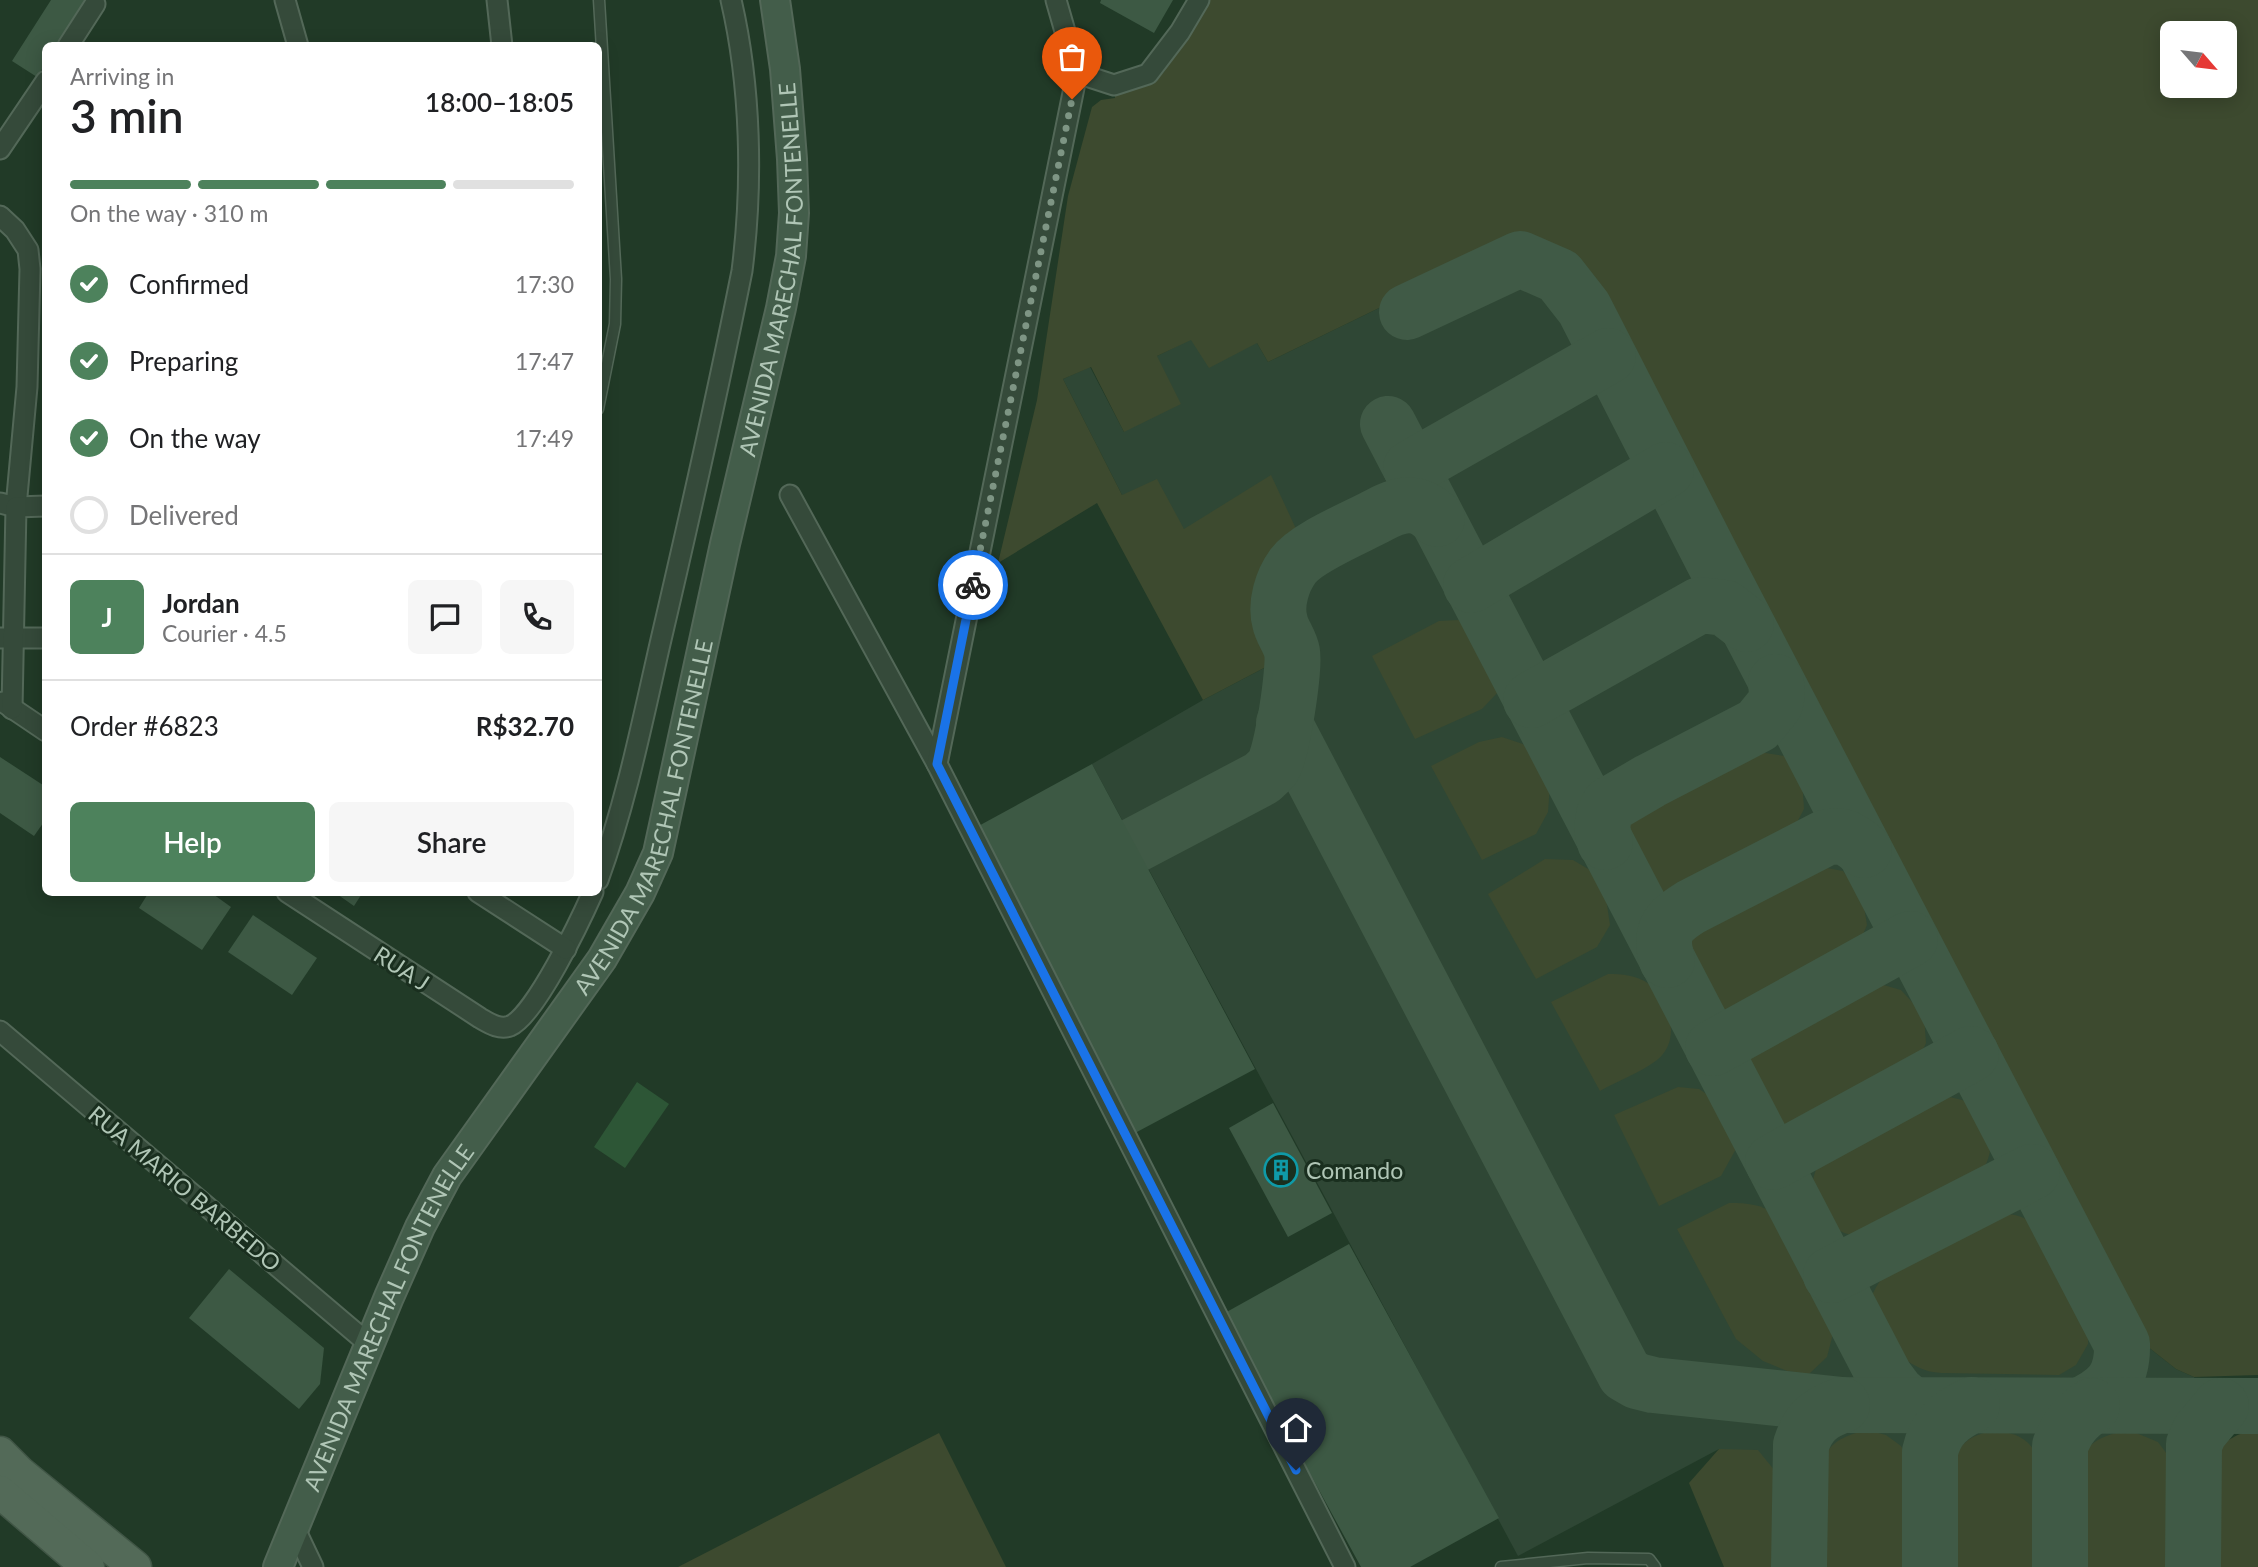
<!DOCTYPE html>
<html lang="en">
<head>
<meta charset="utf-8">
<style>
	:root { --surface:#fff; --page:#f6f6f6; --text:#202124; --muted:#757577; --line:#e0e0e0; --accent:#4d825c }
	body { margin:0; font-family:Lato,sans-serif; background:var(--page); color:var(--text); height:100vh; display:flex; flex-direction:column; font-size:26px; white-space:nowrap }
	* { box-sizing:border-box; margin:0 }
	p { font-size:23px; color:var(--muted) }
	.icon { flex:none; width:38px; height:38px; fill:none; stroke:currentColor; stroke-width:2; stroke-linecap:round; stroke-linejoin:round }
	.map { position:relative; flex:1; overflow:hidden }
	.panel { position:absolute; left:42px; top:42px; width:560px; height:854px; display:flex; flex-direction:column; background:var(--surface); border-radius:10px; box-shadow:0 4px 18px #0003 }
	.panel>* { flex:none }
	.needle { width:46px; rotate:118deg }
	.buttons { position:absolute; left:2160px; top:21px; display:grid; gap:14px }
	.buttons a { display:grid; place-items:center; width:77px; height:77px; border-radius:10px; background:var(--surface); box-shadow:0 4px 18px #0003; font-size:35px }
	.pin { position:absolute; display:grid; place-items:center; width:60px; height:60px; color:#fff; margin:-72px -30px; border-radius:50% 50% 50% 0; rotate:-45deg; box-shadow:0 0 7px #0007 }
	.pin .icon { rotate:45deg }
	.courier { position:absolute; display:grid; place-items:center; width:70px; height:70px; margin:-35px; border:5px solid #1a73e8; border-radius:50%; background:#fff; color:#222; box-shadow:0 2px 9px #0007 }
	.head em { font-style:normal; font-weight:600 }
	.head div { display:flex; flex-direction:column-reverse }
	.head { display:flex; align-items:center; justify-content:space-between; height:119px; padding:0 28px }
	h1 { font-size:46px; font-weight:600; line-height:52px }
	.bar { display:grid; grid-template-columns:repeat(4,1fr); gap:10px 7px; align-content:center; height:84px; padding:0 28px }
	.bar i { height:9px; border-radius:5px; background:var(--line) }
	.bar .on { background:var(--accent) }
	.bar p { grid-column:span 4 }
	.line { display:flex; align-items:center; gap:18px; padding:0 28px; border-top:2px solid var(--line) }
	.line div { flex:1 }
	.round { display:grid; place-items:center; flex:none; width:74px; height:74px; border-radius:10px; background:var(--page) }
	ol { padding:0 28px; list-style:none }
	li { display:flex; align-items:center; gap:21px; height:77px }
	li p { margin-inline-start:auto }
	li .icon { padding:7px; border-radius:50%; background:var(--accent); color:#fff; stroke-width:4 }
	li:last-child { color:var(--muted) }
	li i { width:38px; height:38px; border:4px solid var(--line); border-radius:50% }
	.cta { display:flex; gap:14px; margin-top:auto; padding:14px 28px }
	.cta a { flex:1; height:80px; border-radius:10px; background:var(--accent); color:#fff; font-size:28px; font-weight:600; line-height:80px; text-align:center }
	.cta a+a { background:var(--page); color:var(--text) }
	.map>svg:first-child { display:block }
	.airport { fill:#2f4735 }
	.green { fill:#3d4a2f; fill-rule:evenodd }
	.water { fill:#2d5636 }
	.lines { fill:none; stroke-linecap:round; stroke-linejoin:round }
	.taxiway { stroke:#405a46; stroke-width:56 }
	.building { fill:#3d5944 }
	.lane-casing { stroke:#536858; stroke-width:13 }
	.street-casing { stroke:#536858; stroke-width:23 }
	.secondary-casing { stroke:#536858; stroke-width:32 }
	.primary-casing { stroke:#415646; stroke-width:35 }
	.lane { stroke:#354a3a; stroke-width:10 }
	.street { stroke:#354a3a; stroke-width:19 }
	.secondary { stroke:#435d4a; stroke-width:28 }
	.primary { stroke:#536a58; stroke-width:32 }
	.done { stroke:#7e9584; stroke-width:7; stroke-dasharray:0 12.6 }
	.route { stroke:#1a73e8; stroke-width:9 }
	.labels { text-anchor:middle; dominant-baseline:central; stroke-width:6; stroke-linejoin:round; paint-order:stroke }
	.street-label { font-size:23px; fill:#b0c6b6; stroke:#1a2f1f }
	.poi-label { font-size:23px; fill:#b0c6b6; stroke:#1a2f1f; text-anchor:start }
</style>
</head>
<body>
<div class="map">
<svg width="2258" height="1567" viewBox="0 0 2258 1567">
	<rect width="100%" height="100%" fill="#213a27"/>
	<!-- airport -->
	<path class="airport" d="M1526,246L1556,255L1572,266L1585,282L2138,1339L2176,1369L2194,1377L2217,1451L2205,1486V1567H1777L1779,1476L1719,1449L1518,1556L1092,764L1203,700L1277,661L1259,629L1258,597L1269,568L1184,529L1122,495L1063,379L1090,367L1124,432L1157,356L1191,339L1257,343L1268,362L1486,256Z"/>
	<!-- green -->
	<g class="green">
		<path d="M1205,0H2258V1375L2194,1377L2176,1369L2138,1339L1585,282L1572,266L1556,255L1526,247L1486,256L1268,362L1257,343L1209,368L1191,340L1157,356L1181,404L1124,432L1091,367L1063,379L1122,495L1157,479L1184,529L1271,475L1298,533L1269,568L1258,597L1259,629L1277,661L1203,700L1097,503L998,563L1037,400L1068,196L1092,107L1101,100L1115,98V92L1152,82L1164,72ZM2172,33H2224V86H2172Z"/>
		<path d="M1459,620L1472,628L1497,678V693L1482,709L1415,739L1372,656L1439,621Z"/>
		<path d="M1502,737L1523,744L1542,764L1550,785L1548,812L1536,834L1482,860L1431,766L1479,742Z"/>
		<path d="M1746,750L1784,756L1802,779L1804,809L1791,834L1680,897L1648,894L1627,875L1621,843L1633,814Z"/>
		<path d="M1545,859L1573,860L1595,873L1606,898L1610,925L1597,947L1536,979L1488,894Z"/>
		<path d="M1816,866L1843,871L1862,894L1867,925L1853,958L1735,1017L1704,1007L1688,987L1684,958L1695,926Z"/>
		<path d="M1608,974C1622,974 1637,975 1649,984C1670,1001 1682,1040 1657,1060C1642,1072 1617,1081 1600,1091L1551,1002Z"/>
		<path d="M1880,984L1901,990L1924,1015L1926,1043L1914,1070L1800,1136L1771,1129L1750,1105L1742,1076L1755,1050Z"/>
		<path d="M1678,1087L1699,1089L1717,1101L1735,1127L1737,1147L1721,1176L1659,1206L1614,1115Z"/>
		<path d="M1949,1097C1954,1098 1960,1099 1965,1101C1971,1103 1977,1111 1981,1116C1995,1137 1993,1158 1978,1177L1871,1234C1850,1238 1838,1233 1824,1218C1806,1198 1810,1167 1830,1151C1838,1145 1850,1141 1859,1136C1883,1124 1907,1111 1931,1099Z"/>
		<path d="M1729,1203C1748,1203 1761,1204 1776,1215L1834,1330L1827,1357L1809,1374L1787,1371L1763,1361L1736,1339L1677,1229Z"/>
		<path d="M2007,1214C2021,1215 2030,1220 2041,1230L2088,1320V1344L2076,1365L2059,1375L1941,1373C1936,1372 1930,1372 1925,1370C1899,1361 1863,1326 1872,1296C1876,1285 1882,1278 1890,1270L1992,1216Z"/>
		<path d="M2253,1429L2258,1430V1567H2205C2205,1530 2198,1486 2217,1453C2224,1439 2240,1434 2253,1429Z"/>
		<path d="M1867,1430L1886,1435L1901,1446L1910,1463L1911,1567H1819C1819,1539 1813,1478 1826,1454C1834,1439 1851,1434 1867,1430Z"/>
		<path d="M2129,1430L2158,1442L2167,1454L2175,1471L2172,1567H2080C2079,1547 2079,1526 2079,1505C2078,1458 2077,1440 2129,1430Z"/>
		<path d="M1997,1431C2023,1434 2032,1442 2042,1466L2040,1567H1949L1950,1463C1962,1441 1973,1433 1997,1431Z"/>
		<path d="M939,1433L1006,1567H678Z"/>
		<path d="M1719,1449L1758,1450L1779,1476L1777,1567H1724L1689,1483Z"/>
	</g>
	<!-- water -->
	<path class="water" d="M637,1082L669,1104L625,1168L594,1147Z"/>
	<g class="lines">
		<!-- taxiway -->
		<g class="taxiway">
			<path d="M1407,312L1520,259L1559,276L1584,308L1711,556L2122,1344C2123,1379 2109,1392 2079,1406"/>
			<path d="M1388,424L1885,1377L1897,1393L1911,1405"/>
			<path d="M1411,468L1608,356"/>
			<path d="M1471,585L1666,470"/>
			<path d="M1531,700L1700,605L1725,608L1746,624"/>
			<path d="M1284,723L1625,1374L1637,1381L1653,1385L1842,1405L2258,1406"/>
			<path d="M1605,842L1602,828L1604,815L1609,805L1650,781L1758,725L1775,704L1777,694L1776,682"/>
			<path d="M1135,845L1262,778C1265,775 1270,771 1273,767C1282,754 1295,668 1292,652C1290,641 1282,632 1280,622C1275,604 1282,581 1293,566C1307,547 1357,527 1379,515C1402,503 1418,500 1437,519"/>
			<path d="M1667,960C1659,932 1667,922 1691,907L1825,838C1844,834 1849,838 1864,850"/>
			<path d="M1713,1048L1910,939"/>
			<path d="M1773,1162L1971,1054"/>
			<path d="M1831,1275L2032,1172"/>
			<path d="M1799,1567L1801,1445C1808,1422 1820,1413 1842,1405"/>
			<path d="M1930,1567V1452C1935,1428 1950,1415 1972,1405"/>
			<path d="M2060,1567V1446C2067,1427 2076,1417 2092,1406"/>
			<path d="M2193,1567L2194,1444L2200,1431L2221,1406"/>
		</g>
	</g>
	<!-- building -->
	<g class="building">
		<path d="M51,0H86L57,46H46V63L37,77L12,61Z"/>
		<path d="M1101,0H1173L1154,33L1100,3Z"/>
		<path d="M0,757L46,787V819L34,836L0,813Z"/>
		<path d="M1092,764L1255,1069L1135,1133L973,829Z"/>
		<path d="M149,892H210L231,907L202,950L139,908Z"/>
		<path d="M334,892H363L354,906Z"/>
		<path d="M253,915L317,958L292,995L228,952Z"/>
		<path d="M1273,1103L1332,1213L1288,1237L1229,1128Z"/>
		<path d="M1349,1244L1499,1518L1410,1567H1361L1223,1314Z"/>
		<path d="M229,1269L324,1348L320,1384L299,1409L189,1318Z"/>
	</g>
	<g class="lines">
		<defs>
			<g id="lane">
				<path d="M598,409L615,324L616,279L599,0"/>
				<path d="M1501,1567L1588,1558L1649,1559L1655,1567"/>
			</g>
			<g id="street">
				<path d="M285,0L298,46"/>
				<path d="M497,0L502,46"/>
				<path d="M68,46L95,4"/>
				<path d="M1077,73L1114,85L1148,74L1180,32L1199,0"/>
				<path d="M0,149L46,81"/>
				<path d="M0,216L15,230L28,250L30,269L27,387L16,507L0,503"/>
				<path d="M790,495L937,764L1345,1567"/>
				<path d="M1,638H46"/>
				<path d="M3,702L46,731"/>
				<path d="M12,709L16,507L46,506"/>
				<path d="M937,764L1077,73L1056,0"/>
				<path d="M598,880C626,803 642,723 660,644C689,520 717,396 742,271C753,184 751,86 731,0"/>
				<path d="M287,892L480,1018C489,1023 499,1030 510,1026C535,1016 581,919 593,892"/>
				<path d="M478,892L566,949"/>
				<path d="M0,1031L370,1345"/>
				<path d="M294,1527L313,1567"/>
			</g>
			<g id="secondary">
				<path id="s1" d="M278,1567L389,1297L420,1227L447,1176L602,959L640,893L658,853L725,544L781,308L791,256L794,213L792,159L785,69L775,0"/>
			</g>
			<g id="primary">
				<path d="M0,1453L20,1473L135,1567"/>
				<path d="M0,1492L88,1567"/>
			</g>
		</defs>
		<!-- lane casing -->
		<use href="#lane" class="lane-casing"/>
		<!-- street casing -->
		<use href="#street" class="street-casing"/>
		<!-- secondary casing -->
		<use href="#secondary" class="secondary-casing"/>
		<!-- primary casing -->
		<use href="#primary" class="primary-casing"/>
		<!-- lane -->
		<use href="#lane" class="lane"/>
		<!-- street -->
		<use href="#street" class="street"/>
		<!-- secondary -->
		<use href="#secondary" class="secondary"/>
		<!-- primary -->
		<use href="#primary" class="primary"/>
	</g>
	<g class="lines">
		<!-- done -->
		<path class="done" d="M973,585L1072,99"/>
		<!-- route -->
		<path class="route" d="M973,585L937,764L1296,1470"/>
	</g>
	<!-- icons -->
	<defs>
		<symbol id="building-ring" viewBox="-11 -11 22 22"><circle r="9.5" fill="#1a2f1f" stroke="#0f9aa8" stroke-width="1.5"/><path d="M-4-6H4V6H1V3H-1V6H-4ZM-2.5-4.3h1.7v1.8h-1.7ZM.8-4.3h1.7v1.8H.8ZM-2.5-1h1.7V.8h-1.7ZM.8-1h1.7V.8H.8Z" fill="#0f9aa8"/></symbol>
	</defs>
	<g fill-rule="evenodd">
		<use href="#building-ring" x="1262" y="1151" width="38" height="38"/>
	</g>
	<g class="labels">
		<!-- street labels -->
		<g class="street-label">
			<text stroke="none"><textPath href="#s1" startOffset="1409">AVENIDA MARECHAL FONTENELLE</textPath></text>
			<text stroke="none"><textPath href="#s1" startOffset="842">AVENIDA MARECHAL FONTENELLE</textPath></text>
			<text transform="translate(402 968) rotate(33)">RUA J</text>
			<text transform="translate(185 1188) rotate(40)">RUA MARIO BARBEDO</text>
			<text stroke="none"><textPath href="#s1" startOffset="273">AVENIDA MARECHAL FONTENELLE</textPath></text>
		</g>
		<!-- poi labels -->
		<g class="poi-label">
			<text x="1306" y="1170">Comando</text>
		</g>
	</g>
</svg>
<div class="buttons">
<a><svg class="needle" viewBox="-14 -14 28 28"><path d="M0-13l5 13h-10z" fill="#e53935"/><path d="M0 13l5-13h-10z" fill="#757577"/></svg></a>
</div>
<div class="pin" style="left:1072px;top:99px;background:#ea580c"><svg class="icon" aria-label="bag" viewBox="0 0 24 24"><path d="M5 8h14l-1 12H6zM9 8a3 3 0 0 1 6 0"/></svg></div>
<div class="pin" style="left:1296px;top:1470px;background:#1f2937"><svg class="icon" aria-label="home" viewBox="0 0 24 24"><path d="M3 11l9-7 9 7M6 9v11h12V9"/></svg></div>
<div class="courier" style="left:973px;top:585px"><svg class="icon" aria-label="bike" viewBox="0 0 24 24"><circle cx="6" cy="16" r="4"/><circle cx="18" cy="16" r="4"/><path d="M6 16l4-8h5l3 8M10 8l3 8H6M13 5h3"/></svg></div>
<section class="panel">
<div class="head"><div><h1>3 min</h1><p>Arriving in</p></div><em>18:00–18:05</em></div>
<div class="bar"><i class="on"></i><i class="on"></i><i class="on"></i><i></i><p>On the way · 310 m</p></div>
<ol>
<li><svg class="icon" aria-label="check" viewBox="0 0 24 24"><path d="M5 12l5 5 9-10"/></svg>Confirmed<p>17:30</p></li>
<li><svg class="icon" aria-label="check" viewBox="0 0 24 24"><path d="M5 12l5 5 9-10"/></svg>Preparing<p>17:47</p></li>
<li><svg class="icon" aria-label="check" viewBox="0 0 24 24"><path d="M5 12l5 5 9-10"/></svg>On the way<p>17:49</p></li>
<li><i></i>Delivered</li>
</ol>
<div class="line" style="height:126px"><b class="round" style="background:var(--accent);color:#fff">J</b><div><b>Jordan</b><p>Courier · 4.5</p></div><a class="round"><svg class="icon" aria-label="chat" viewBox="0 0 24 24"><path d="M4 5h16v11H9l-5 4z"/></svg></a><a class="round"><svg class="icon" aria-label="phone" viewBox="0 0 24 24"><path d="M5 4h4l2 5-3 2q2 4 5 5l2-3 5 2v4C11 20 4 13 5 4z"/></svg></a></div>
<div class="line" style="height:91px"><div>Order #6823</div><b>R$32.70</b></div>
<div class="cta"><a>Help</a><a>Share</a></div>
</section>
</div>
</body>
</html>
